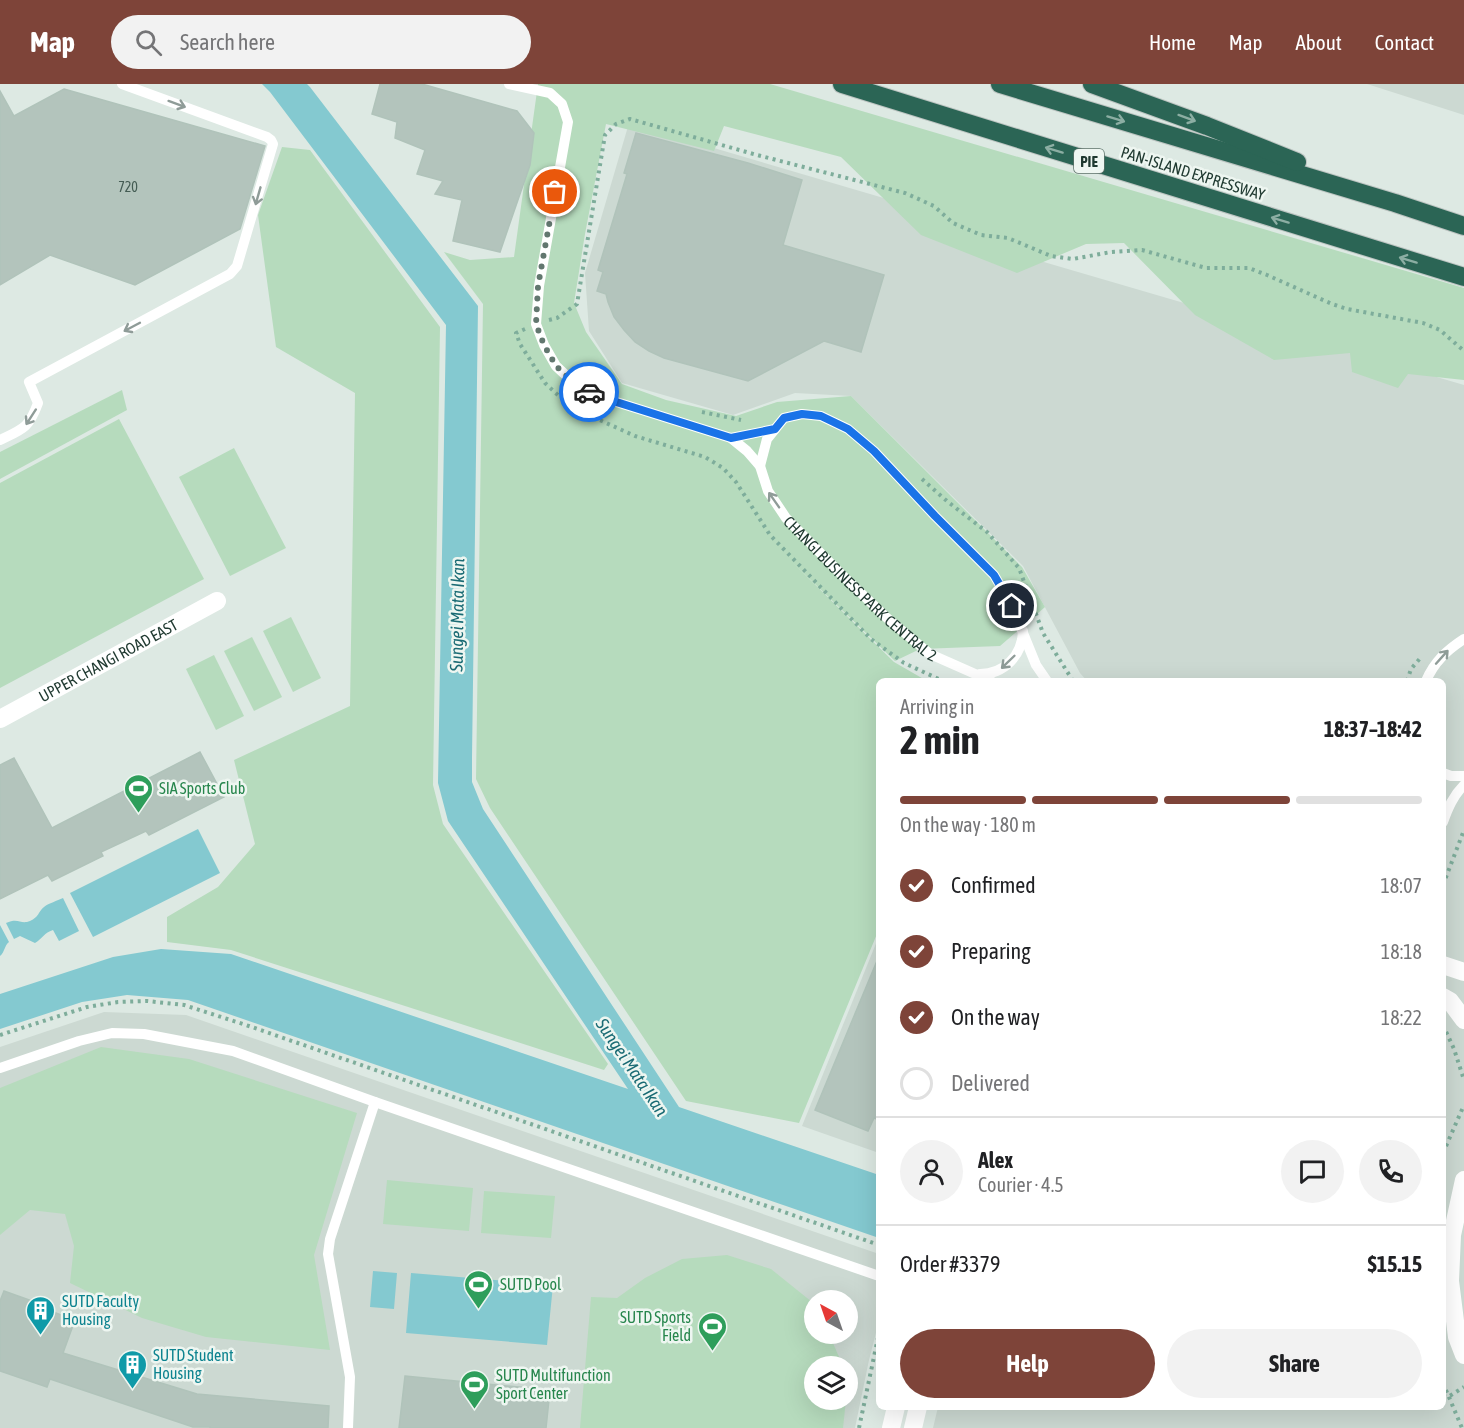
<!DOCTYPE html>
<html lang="en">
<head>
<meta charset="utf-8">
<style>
	:root { --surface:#fff; --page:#f2f2f2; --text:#202124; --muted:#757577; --line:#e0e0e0; --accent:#7e4439 }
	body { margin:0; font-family:"Asap Condensed",sans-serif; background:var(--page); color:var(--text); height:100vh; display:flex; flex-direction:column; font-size:22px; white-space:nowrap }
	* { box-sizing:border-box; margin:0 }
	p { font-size:20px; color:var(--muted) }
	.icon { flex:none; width:33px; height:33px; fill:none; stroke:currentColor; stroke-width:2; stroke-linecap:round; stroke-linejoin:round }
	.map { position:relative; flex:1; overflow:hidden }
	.details { position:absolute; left:876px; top:594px; width:570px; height:732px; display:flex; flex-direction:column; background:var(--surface); border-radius:9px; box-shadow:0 6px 24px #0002 }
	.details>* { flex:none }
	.needle { width:39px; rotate:320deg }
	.tools { position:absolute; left:804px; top:1206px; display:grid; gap:12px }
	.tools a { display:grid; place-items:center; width:54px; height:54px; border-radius:50%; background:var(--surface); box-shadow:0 6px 24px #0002; font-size:30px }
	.pin { position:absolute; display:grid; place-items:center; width:51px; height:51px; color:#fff; margin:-26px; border:3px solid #fff; border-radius:50%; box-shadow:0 2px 6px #0007 }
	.courier { position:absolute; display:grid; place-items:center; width:60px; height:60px; margin:-30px; border:4px solid #1a73e8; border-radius:50%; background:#fff; color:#222; box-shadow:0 2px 8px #0007 }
	.overview em { font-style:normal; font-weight:700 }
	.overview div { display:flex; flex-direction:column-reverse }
	.overview { display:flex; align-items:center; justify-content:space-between; height:102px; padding:0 24px }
	h1 { font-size:39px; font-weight:700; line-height:45px }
	.bar { display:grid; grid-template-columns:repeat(4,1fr); gap:9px 6px; align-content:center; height:72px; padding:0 24px }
	.bar i { height:8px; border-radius:4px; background:var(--line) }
	.bar .current { background:var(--accent) }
	.bar p { grid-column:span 4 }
	.line { display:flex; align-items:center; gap:15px; padding:0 24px; border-top:2px solid var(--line) }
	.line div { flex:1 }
	.round { display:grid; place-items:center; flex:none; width:63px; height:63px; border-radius:32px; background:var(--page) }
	ol { padding:0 24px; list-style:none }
	li { display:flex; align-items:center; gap:18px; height:66px }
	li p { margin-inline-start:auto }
	li .icon { padding:6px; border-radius:50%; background:var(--accent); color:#fff; stroke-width:4 }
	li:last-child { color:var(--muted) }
	li i { width:33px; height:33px; border:3px solid var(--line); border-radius:50% }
	.cta { display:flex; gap:12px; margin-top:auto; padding:12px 24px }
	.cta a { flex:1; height:69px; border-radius:36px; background:var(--accent); color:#fff; font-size:24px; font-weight:700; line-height:69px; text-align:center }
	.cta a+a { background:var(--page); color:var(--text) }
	header { display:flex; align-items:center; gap:36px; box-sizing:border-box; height:84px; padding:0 30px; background:var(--accent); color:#fff }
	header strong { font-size:28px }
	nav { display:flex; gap:33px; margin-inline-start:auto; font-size:21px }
	.search { width:420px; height:54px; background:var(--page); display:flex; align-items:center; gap:15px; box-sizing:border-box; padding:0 21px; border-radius:33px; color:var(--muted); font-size:22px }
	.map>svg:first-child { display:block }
	.built { fill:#ccd9d2; fill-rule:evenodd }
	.green { fill:#b6dbbd }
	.water { fill:#84c9d0 }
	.building { fill:#b3c4bc; stroke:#b0c3ba; stroke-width:1.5 }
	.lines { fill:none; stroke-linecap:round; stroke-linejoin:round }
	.highway-casing { stroke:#bcc4c1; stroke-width:20 }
	.path { stroke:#7ead9b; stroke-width:4; stroke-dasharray:3 4.5; stroke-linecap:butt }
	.lane { stroke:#fff; stroke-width:10 }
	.street { stroke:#fff; stroke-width:18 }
	.highway { stroke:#2b6555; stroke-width:18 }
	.oneway { stroke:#8f9c98 }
	.oneway2 { stroke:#8caea3 }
	.done { stroke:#62776f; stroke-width:6; stroke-dasharray:0 10.8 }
	.route { stroke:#1a73e8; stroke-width:8 }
	.labels { text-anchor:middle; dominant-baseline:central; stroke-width:5; stroke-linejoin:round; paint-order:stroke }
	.number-label { font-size:14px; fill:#445c53 }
	.shield { fill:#eef6f1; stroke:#5d726a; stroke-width:1.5 }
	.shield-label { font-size:15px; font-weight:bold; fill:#1f3930 }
	.street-label { font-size:16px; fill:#1f3930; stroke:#eef6f1 }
	.leisure-label { font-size:16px; fill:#27864d; stroke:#eef6f1; text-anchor:start }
	.culture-label { font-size:16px; fill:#0d838f; stroke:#eef6f1; text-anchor:start }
	.water-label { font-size:18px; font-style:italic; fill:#1a6b74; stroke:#eef6f1 }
</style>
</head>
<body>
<header>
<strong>Map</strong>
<div class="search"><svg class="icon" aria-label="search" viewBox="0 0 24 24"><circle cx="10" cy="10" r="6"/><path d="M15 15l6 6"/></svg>Search here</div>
<nav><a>Home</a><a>Map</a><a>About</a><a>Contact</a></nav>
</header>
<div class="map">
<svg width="1464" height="1344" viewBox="0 0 1464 1344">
	<rect width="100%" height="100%" fill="#dde9e3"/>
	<!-- built -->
	<g class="built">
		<path d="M1367,0H1464V31Z"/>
		<path d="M629,39L904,120L955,152L1464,301V1344H933L938,1323H1443V597H1087L1080,589L1023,482L851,312L795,309L733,331L622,299L589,247L585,189Z"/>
		<path d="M879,852V1069L802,1042Z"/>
		<path d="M104,928L186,931L879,1170V1237L869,1276L855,1344H0V963ZM814,1216H848V1250H814ZM814,1282H848V1316H814Z"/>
	</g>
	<!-- green -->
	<g class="green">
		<path d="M538,0H770L1464,204V296L1408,290L1398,304L1352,288L1350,269L1274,276L1195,231L1124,159L1086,160L1017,189L921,151L841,73L724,42L714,67L606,40L585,150L574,219L586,248L622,300L666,316L736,332L777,318L851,312L1022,483L1045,523L1000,562L920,565L895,577L790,476L894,578L927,597H879V845L799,1039L686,1017L490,724L476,695L483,220L444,168L470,176L514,173Z"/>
		<path d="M282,63L310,66L440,243L433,701L443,740L608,980L604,986L231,866L167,858V833L218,803L255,760L234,676L350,622L355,309L276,263L258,131Z"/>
		<path d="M122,306L127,326L0,395V368Z"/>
		<path d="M119,335L204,495L0,604V399Z"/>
		<path d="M234,364L286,464L230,492L179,393Z"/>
		<path d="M291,533L321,594L293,608L263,547Z"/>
		<path d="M252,553L282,613L254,627L224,567Z"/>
		<path d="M214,571L244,632L216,646L186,585Z"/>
		<path d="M101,963L189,975L357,1029L314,1171L330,1266L206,1253L142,1234L70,1199L74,1162L65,1130L30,1126L0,1151V1004Z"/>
		<path d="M387,1096L473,1104L469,1147L383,1140Z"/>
		<path d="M484,1107L555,1112L551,1154L481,1149Z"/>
		<path d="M727,1171L771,1185L812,1218L814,1222V1250H829L843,1282H814V1316H846L843,1344H580L591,1213L617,1214L645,1194L682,1175Z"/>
	</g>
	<!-- water -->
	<g class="water">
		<path d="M262,0H307L310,3L478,222L472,673V698L483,725L679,1023L879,1091V1154L188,916L127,911L82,918L0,945V910L113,873L161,865L231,870L628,1005L448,737L438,699L446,241L270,8Z"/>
		<path d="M198,745L220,789L93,853L70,809Z"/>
		<path d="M63,814L79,847L59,857L53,846C44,849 43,854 35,859L20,852L14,855L6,839C19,833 20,841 30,837C39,833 38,828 44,823C49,819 57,817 63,814Z"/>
		<path d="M0,841L9,858C4,862 5,868 0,872Z"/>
		<path d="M373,1187L397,1189L394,1225L370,1223Z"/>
		<path d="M411,1189L553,1201L547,1261L406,1249Z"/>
	</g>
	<!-- building -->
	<g class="building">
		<path d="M380,0H422L517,27L534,49L530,81L500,168L453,157L462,116L435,110L443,97L417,90L425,66L395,54L397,38L372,30Z"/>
		<path d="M64,5L265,62L240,145L135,201L50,171L0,201V7L14,32Z"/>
		<path d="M636,49L748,79L802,96L783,161L884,191L861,268L824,257L748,297L664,274L649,267L635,258L624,246L614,233L608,218L606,210L597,207L603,188L598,186L627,90L624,89Z"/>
		<path d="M200,668L224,713L149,751L146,747L101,768L103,772L52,797L48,791L0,815V681L14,674L52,744Z"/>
		<path d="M879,872V1036L874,1034L868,1047L815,1026Z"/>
		<path d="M4,1207L32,1217L31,1220L75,1236L63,1269L197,1310L329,1322L328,1344H210V1343H193L50,1295L47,1303L0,1287V1217Z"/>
		<path d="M405,1292L550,1306L546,1344H399Z"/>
	</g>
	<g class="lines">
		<defs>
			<g id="highway">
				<path d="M842,0L1464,193"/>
				<path d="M1000,0L1395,119L1464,142"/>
				<path d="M1092,0L1207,42L1297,78"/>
			</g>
		</defs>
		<!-- highway casing -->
		<use href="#highway" class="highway-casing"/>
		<!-- path -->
		<g class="path">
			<path d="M549,236L557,234L577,220L605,51L616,40L630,35L757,71L905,109L934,122L953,139L981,151L1008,154L1051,172L1073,175L1111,168L1142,166L1206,184H1249L1267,191L1332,220L1347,225L1423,239L1440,246L1464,267"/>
			<path d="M525,245L516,249L520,260L545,299L561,314L582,328L635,352L705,373L723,384L736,398L770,451L871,555L904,579L943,597"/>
			<path d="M702,328L741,336"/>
			<path d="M922,395L948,418L987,448L1019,484L1043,549L1073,597"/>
			<path d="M1407,597L1411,585L1422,572"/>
			<path d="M1443,801L1464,746"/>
			<path d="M1443,941L1454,965L1464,996"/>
			<path d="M0,951L87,923L118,918L147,917L184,921L246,941L879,1161"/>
			<path d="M1443,1069L1464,1021"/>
			<path d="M1443,1299L1462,1344"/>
			<path d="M1443,1312L1448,1313L1464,1303"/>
			<path d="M859,1344L879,1249"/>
		</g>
		<!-- lane -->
		<g class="lane">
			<path id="s1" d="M509,0L550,9L562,20L568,38L539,202L536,240L544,261L556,282L572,297L594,311L731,354L747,367L760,382L768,407L786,434L839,488L887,534L930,570L991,597"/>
			<path d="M731,354L775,345"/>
			<path d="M0,356C23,345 29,344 38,319L29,298L230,190L237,182L273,60L271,56L267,53L122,0"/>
			<path d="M760,382L767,355L784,334L802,330L821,332L848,345L874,367L935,432L994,491L1012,522L1036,581L1047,597"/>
			<path d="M980,590C1004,590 1022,572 1023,547"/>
			<path d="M1426,597C1434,578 1447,566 1464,555"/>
			<path d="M1443,689L1451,692H1464"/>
			<path d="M1443,738C1448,724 1453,712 1464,701"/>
			<path d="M0,984L79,957L112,949L144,950L233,967L375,1018L879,1192"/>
			<path d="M348,1344L350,1293L328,1170L330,1155L375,1018"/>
		</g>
		<!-- street -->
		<g class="street">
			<path id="s2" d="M0,635L217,517"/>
			<path d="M1443,881L1464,888"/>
			<path d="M1443,913L1450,917L1464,936"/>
			<path d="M1464,1096L1452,1151L1450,1197L1457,1253L1464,1271"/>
			<path d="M891,1344L896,1323"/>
			<path d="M913,1344L918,1323"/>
		</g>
		<!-- highway -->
		<use href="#highway" class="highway"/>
	</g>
	<!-- one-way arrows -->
	<defs><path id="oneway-shaft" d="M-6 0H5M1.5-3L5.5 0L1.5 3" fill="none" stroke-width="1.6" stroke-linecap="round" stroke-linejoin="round" transform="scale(1.5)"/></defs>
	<g class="oneway">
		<use href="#oneway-shaft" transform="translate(177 20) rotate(20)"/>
		<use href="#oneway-shaft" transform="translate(258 112) rotate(106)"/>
		<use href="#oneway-shaft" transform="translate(132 243) rotate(152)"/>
		<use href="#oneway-shaft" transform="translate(31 333) rotate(123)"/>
		<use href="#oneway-shaft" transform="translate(774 416) rotate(-125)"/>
		<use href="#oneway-shaft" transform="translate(1442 573) rotate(-48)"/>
		<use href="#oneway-shaft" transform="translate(1008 578) rotate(136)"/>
	</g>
	<g class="oneway2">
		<use href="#oneway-shaft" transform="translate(1187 34) rotate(20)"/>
		<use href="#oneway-shaft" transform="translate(1116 35) rotate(17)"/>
		<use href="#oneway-shaft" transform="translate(1054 66) rotate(-163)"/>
		<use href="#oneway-shaft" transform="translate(1280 136) rotate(-163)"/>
		<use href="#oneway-shaft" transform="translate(1408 176) rotate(-163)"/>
	</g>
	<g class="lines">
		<!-- done -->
		<path class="done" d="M555,108L538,202L536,240L544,261L556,282L572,297L589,308"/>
		<!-- route -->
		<path class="route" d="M589,308L594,311L731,354L775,345L784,334L802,330L821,332L848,345L874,367L935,432L994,491L1012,522"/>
	</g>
	<!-- icons -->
	<defs>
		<symbol id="stadium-pin" viewBox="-11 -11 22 30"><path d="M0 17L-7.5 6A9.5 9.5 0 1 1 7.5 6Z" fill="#2e9e5b" stroke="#eef6f1"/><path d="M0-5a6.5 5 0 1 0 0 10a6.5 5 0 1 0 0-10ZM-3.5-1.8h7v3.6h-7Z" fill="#fff"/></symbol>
		<symbol id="building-pin" viewBox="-11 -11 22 30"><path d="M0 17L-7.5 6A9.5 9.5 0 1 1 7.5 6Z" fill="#0f9aa8" stroke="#eef6f1"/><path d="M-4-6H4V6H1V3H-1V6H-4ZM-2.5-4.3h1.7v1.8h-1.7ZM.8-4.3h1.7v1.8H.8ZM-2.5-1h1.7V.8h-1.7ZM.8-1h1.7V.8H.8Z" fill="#fff"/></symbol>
	</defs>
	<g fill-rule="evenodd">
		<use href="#stadium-pin" x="122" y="688" width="33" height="45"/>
		<use href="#stadium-pin" x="462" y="1184" width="33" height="45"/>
		<use href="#building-pin" x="24" y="1210" width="33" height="45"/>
		<use href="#stadium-pin" x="696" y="1226" width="33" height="45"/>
		<use href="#building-pin" x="116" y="1264" width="33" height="45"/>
		<use href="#stadium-pin" x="458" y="1284" width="33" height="45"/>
	</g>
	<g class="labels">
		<!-- number labels -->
		<g class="number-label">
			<text x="128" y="103">720</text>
		</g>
		<!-- shield labels -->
		<rect class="shield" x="1074" y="65" width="30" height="24" rx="4.5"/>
		<g class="shield-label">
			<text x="1089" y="77">PIE</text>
		</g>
		<!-- street labels -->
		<g class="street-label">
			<text transform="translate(1193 89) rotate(17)">PAN-ISLAND EXPRESSWAY</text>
			<text stroke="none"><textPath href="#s1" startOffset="722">CHANGI BUSINESS PARK CENTRAL 2</textPath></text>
			<text stroke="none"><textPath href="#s2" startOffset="123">UPPER CHANGI ROAD EAST</textPath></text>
		</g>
		<!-- leisure labels -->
		<g class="leisure-label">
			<text x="159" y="704">SIA Sports Club</text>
			<text x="500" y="1200">SUTD Pool</text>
			<text x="691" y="1233" text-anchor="end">SUTD Sports<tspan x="691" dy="18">Field</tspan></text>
			<text x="496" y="1291">SUTD Multifunction<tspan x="496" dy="18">Sport Center</tspan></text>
		</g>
		<!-- culture labels -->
		<g class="culture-label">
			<text x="62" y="1217">SUTD Faculty<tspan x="62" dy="18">Housing</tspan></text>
			<text x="153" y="1271">SUTD Student<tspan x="153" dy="18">Housing</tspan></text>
		</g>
		<!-- water labels -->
		<g class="water-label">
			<text transform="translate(457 531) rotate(-89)">Sungei Mata Ikan</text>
			<text transform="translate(632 983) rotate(56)">Sungei Mata Ikan</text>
		</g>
	</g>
</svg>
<div class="tools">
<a><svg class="needle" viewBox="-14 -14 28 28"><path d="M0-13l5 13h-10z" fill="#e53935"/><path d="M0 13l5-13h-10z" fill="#757577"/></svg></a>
<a><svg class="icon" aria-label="layers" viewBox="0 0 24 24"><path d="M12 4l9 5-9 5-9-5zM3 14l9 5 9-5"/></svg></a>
</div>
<div class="pin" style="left:555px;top:108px;background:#ea580c"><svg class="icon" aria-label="bag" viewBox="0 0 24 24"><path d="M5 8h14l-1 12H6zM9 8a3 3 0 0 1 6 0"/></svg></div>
<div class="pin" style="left:1012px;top:522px;background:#1f2937"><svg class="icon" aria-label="home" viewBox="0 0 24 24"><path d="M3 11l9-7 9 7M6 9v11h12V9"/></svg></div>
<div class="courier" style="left:589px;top:308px"><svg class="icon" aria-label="car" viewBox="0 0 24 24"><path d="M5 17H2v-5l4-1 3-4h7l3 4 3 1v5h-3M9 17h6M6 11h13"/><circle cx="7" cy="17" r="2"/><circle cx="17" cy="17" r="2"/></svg></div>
<section class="details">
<div class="overview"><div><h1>2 min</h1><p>Arriving in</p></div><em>18:37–18:42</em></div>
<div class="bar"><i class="current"></i><i class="current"></i><i class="current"></i><i></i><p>On the way · 180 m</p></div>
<ol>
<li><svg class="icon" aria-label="check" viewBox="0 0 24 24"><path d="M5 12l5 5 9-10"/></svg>Confirmed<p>18:07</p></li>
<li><svg class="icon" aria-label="check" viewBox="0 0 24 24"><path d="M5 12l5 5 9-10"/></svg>Preparing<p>18:18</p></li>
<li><svg class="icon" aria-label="check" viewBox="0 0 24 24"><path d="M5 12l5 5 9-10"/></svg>On the way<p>18:22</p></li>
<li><i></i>Delivered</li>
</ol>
<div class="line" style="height:108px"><a class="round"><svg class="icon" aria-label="person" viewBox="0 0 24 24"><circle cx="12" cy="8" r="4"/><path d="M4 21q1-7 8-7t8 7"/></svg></a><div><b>Alex</b><p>Courier · 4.5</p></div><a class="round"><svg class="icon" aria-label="chat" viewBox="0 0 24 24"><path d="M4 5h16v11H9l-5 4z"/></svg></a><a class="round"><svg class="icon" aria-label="phone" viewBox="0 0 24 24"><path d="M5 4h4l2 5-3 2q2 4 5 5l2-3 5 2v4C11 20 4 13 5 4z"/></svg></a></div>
<div class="line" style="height:78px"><div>Order #3379</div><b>$15.15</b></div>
<div class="cta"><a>Help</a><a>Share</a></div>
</section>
</div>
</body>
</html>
